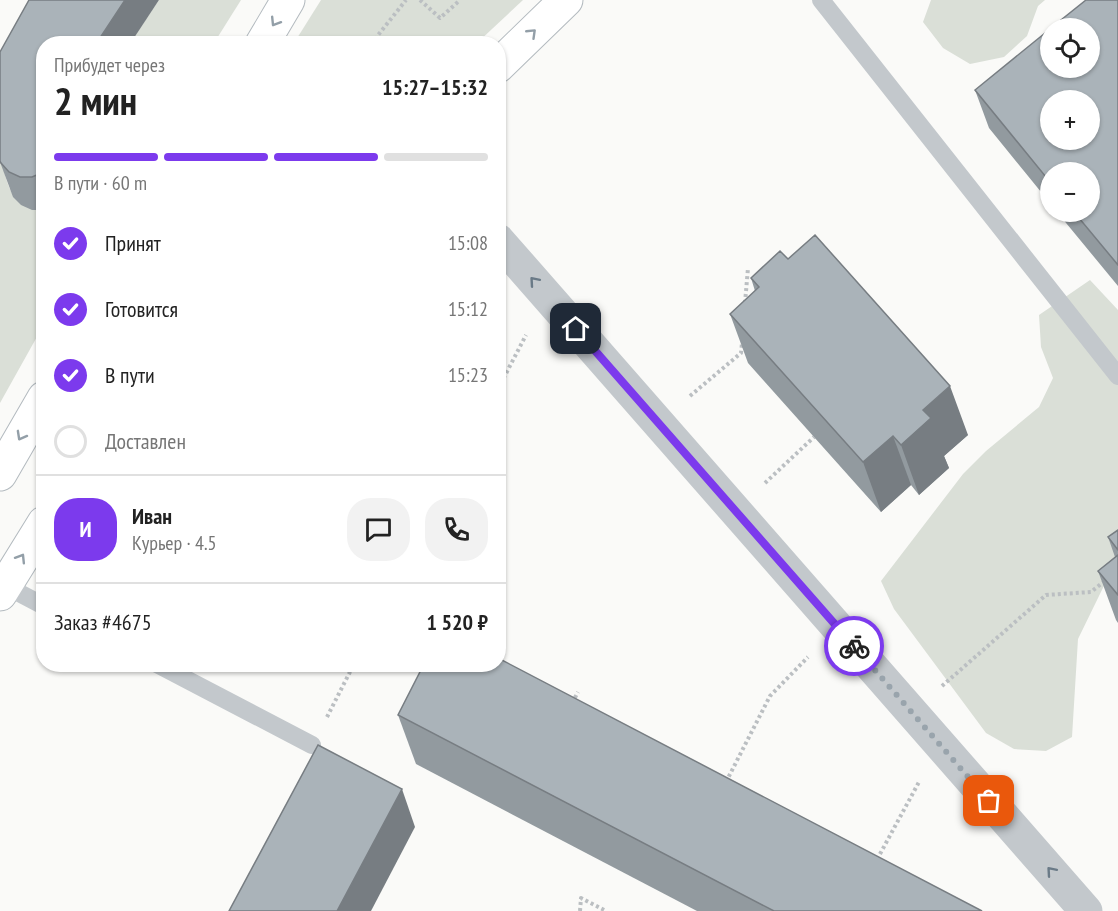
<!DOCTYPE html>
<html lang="ru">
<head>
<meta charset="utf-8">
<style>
	:root { --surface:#fff; --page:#f2f2f2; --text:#222; --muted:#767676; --line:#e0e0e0; --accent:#7c3aed }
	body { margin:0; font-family:"PT Sans Narrow",sans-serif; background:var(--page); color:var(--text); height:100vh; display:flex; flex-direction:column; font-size:22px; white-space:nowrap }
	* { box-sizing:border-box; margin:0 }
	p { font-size:20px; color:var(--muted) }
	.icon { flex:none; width:33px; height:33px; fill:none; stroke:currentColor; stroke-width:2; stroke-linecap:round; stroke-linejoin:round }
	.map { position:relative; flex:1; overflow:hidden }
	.details { position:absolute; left:36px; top:36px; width:470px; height:636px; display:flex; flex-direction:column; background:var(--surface); border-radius:24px; box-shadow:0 2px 4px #0004 }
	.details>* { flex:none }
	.controls { position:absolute; left:1040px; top:18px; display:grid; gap:12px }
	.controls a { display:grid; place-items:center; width:60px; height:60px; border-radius:50%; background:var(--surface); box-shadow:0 2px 4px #0004; font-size:30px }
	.pin { position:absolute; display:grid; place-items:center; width:51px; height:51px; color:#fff; margin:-26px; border-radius:12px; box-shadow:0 3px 9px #0006 }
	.courier { position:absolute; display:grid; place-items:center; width:60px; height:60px; margin:-30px; border:4px solid #7c3aed; border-radius:50%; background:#fff; color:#222; box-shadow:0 2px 8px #0007 }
	.head em { font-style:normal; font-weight:700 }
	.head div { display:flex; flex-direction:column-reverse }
	.head { display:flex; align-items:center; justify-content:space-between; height:102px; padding:0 18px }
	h1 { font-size:39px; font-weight:700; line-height:45px }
	.bar { display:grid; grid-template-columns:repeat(4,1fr); gap:9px 6px; align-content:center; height:72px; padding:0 18px }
	.bar i { height:8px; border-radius:4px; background:var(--line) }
	.bar .selected { background:var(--accent) }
	.bar p { grid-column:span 4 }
	.line { display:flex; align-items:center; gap:15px; padding:0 18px; border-top:2px solid var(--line) }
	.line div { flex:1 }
	.round { display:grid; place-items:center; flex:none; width:63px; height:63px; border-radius:24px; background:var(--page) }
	ol { padding:0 18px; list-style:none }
	li { display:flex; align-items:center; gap:18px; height:66px }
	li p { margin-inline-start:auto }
	li .icon { padding:6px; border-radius:50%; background:var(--accent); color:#fff; stroke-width:4 }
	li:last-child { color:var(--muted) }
	li i { width:33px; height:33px; border:3px solid var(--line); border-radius:50% }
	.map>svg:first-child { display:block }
	.green { fill:#dadfd7 }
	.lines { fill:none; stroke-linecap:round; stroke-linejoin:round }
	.secondary-casing { stroke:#b3babf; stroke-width:35 }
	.path { stroke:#bbbfc2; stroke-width:4; stroke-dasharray:3 3; stroke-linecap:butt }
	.lane { stroke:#c3c8cc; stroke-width:18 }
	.street { stroke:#c3c8cc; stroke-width:33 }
	.secondary { stroke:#fff; stroke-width:33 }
	.wall { fill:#929a9f }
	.shaded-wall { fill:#777d82 }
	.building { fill:#aab3b9; stroke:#777d82; stroke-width:1.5; fill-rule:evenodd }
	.oneway { stroke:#939fa8 }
	.oneway2 { stroke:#6a7a87 }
	.done { stroke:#99a4ac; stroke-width:6; stroke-dasharray:0 10.8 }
	.route { stroke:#7c3aed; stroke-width:8 }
</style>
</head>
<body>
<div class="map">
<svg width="1118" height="911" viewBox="0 0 1118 911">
	<rect width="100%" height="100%" fill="#fafaf8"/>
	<!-- green -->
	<g class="green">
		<path d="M159,0H241L214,43H130Z"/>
		<path d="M321,0H523L477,43H294Z"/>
		<path d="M931,0H1045L1038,6L1027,36L1004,57L970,64L943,48L923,22Z"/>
		<path d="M0,156C8,184 9,208 44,210L43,326L0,403Z"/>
		<path d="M1090,280L1118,310V557L1078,639L1072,737L1046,751L1014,749L986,733L894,609L881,581L963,474L986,451L1039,407L1053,378L1041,347L1039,315Z"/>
	</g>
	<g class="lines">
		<defs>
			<g id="secondary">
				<path d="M262,44L288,0"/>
				<path d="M498,66L566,0"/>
				<path d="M0,474L44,398"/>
				<path d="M0,594L44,523"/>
			</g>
		</defs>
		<!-- secondary casing -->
		<use href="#secondary" class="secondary-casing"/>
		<!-- path -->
		<g class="path">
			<path d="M420,0L440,18L460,0"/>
			<path d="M371,44L406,0"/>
			<path d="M745,303L748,268"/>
			<path d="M498,389L526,335"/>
			<path d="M690,396L741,353L742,343"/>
			<path d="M765,483L814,437"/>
			<path d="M942,686L1046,595L1091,592L1106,580"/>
			<path d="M572,703L578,692"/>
			<path d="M327,717L354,664"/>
			<path d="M726,782L770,696L808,657"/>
			<path d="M880,854L919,782"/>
			<path d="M580,911L581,898L606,911"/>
		</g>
		<!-- lane -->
		<g class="lane">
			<path d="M821,0L1118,376"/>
			<path d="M4,585L44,606"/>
			<path d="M157,664L312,745"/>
		</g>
		<!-- street -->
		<path class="street" d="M498,240L1086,911"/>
		<!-- secondary -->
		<use href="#secondary" class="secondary"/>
	</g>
	<!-- wall -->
	<g class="wall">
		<path d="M1118,0V286L1057,212H1089L1050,172V203L989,128L975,90Z"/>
		<path d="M44,44V210H32L21,205L13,197L0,162Z"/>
		<path d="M788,259L968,435L944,456L949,468L919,495L911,485L881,512L748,363L730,314L755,291L751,278Z"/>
		<path d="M1118,530V623L1116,620L1098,571L1115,557L1108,537Z"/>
		<path d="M398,715L982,911H697L416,764Z"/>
	</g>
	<!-- shaded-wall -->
	<g class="shaded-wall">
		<path d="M125,0H159L130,44H96Z"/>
		<path d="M950,386L968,435L944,456L949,468L919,495L901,445L923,410Z"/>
		<path d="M893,436L911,485L881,512L863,462Z"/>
		<path d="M402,789L415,827L371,911H337Z"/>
	</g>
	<!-- building -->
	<g class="building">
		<path d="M29,0H125L96,44H44V172L32,177H20L9,172L1,163L0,161V52Z"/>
		<path d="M1086,0H1118V265L1074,212H1089V172H1050V182L975,90L1050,29V68H1089V28H1051ZM1050,100H1089V140H1050Z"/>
		<path d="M815,235L950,386L923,410L931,418L901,445L893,436L863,462L730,314L759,287L751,278L780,251L788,259Z"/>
		<path d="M1118,530V550L1108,537Z"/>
		<path d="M1118,555V595L1098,571Z"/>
		<path d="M498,658L982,911H774L398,715L424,664H498Z"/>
		<path d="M318,745L402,789L337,911H229Z"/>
	</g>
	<!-- one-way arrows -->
	<defs><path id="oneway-chevron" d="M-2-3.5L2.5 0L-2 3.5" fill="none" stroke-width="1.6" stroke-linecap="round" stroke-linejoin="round" transform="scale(1.5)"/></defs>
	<g class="oneway">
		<use href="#oneway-chevron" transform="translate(275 22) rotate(122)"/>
		<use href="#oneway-chevron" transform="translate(532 33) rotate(-44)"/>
		<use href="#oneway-chevron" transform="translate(21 436) rotate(119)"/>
		<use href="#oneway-chevron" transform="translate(21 558) rotate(-58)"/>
	</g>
	<g class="oneway2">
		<use href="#oneway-chevron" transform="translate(534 281) rotate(-131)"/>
		<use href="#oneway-chevron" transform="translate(1051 871) rotate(-131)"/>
	</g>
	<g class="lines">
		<!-- done -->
		<path class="done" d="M854,646L989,801"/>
		<!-- route -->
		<path class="route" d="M576,329L854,646"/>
	</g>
</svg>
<div class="controls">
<a><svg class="icon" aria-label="locate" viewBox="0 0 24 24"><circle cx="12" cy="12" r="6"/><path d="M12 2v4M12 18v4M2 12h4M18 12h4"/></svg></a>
<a>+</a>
<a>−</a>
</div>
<div class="pin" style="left:989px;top:801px;background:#ea580c"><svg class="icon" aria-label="bag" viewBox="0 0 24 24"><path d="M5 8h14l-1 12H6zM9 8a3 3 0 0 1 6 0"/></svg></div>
<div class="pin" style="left:576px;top:329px;background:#1f2937"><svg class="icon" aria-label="home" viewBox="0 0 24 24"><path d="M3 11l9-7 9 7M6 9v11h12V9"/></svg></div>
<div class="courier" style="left:854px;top:646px"><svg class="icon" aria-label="bike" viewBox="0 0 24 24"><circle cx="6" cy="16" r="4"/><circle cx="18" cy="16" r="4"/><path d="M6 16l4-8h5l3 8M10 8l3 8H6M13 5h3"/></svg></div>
<section class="details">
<div class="head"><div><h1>2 мин</h1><p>Прибудет через</p></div><em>15:27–15:32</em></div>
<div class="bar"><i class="selected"></i><i class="selected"></i><i class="selected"></i><i></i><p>В пути · 60 m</p></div>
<ol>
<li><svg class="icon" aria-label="check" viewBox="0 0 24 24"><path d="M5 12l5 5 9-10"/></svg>Принят<p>15:08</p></li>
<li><svg class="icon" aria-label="check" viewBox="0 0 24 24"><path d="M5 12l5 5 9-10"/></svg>Готовится<p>15:12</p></li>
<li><svg class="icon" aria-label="check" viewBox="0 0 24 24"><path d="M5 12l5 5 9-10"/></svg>В пути<p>15:23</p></li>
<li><i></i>Доставлен</li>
</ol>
<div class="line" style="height:108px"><b class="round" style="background:var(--accent);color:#fff">И</b><div><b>Иван</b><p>Курьер · 4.5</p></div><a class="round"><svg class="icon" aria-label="chat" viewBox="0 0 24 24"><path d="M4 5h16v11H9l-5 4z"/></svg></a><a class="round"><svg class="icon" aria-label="phone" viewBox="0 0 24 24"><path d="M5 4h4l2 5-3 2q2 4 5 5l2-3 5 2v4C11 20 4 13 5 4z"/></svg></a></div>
<div class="line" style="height:78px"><div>Заказ #4675</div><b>1 520 ₽</b></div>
</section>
</div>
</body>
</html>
